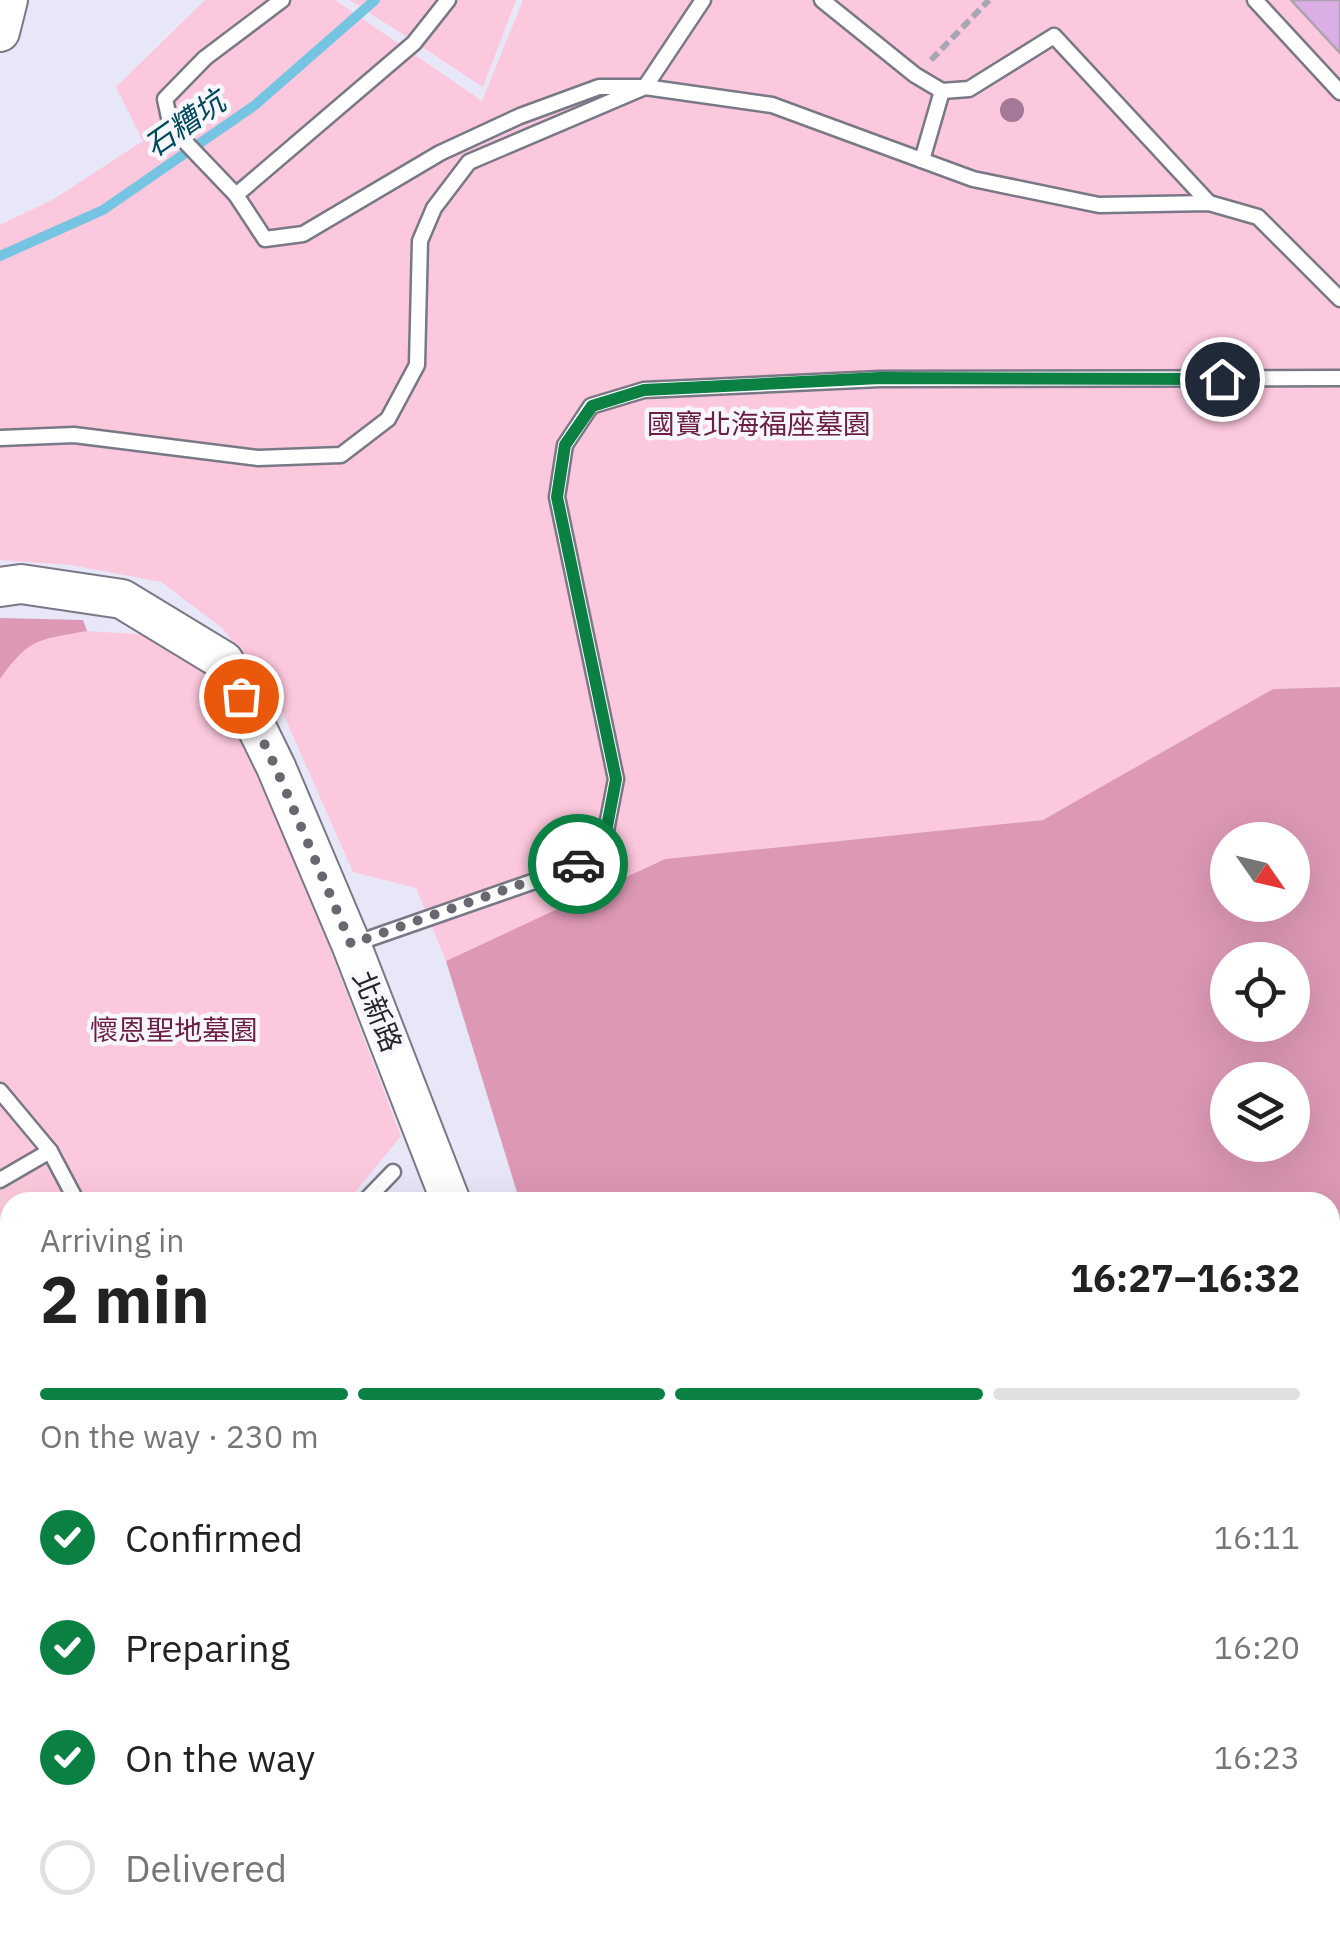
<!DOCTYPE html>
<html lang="en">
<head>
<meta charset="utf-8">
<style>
	:root { --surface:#fff; --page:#f6f6f6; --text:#222; --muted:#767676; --line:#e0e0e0; --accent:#0b8043 }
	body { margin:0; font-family:"IBM Plex Sans","Noto Sans TC",sans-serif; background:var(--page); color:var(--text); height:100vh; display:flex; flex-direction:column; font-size:38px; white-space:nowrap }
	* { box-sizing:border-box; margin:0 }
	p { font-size:32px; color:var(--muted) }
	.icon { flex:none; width:55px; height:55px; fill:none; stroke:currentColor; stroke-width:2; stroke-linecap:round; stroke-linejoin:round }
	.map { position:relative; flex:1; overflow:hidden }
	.sheet { position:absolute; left:0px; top:1192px; width:1340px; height:752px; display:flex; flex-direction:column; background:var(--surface); border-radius:30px 30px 0 0; box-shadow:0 10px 40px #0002 }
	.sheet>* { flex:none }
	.needle { width:65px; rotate:124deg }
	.buttons { position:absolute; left:1210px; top:822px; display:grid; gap:20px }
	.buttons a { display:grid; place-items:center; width:100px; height:100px; border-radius:50%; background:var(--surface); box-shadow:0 10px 40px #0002; font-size:50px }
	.pin { position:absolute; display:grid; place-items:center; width:85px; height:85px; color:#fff; margin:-42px; border:5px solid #fff; border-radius:50%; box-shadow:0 2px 10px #0007 }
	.courier { position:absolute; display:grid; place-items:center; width:100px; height:100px; margin:-50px; border:8px solid #0b8043; border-radius:50%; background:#fff; color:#222; box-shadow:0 2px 12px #0007 }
	.summary em { font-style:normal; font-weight:700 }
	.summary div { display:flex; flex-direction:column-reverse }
	.summary { display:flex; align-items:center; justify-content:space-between; height:170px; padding:0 40px }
	h1 { font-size:65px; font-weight:700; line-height:75px }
	.bar { display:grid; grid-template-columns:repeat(4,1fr); gap:15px 10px; align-content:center; height:120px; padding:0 40px }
	.bar i { height:12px; border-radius:8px; background:var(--line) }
	.bar .on { background:var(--accent) }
	.bar p { grid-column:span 4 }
	ol { padding:0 40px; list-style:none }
	li { display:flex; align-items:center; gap:30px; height:110px }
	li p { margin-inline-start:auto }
	li .icon { padding:10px; border-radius:50%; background:var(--accent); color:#fff; stroke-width:4 }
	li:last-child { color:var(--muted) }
	li i { width:55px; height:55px; border:5px solid var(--line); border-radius:50% }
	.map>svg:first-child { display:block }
	.green { fill:#fcc8dd }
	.forest { fill:#dc98b5; fill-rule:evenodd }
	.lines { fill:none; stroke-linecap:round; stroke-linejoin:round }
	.stream { stroke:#75c5e2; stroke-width:10 }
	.building { fill:#dbafe5; stroke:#aca1ae; stroke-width:2.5 }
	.service-casing { stroke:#797887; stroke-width:19 }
	.tertiary-casing { stroke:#797887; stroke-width:38 }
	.secondary-casing { stroke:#797887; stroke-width:42 }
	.path { stroke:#a7a6b3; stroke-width:6; stroke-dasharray:10 5; stroke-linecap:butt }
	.service { stroke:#fff; stroke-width:14 }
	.tertiary { stroke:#fff; stroke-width:32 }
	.secondary { stroke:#fff; stroke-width:38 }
	.tree { fill:#a47897 }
	.done { stroke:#696871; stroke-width:10; stroke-dasharray:0 18 }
	.route { stroke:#0b8043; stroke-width:12 }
	.labels { text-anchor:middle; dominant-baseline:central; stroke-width:9; stroke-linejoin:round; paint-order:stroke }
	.park-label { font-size:28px; fill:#6c1e47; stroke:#f6f6fc }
	.street-label { font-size:28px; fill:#242429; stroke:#f6f6fc }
	.water-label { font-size:30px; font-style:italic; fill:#00495d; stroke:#f6f6fc }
</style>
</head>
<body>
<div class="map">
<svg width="1340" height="1943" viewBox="0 0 1340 1943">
	<rect width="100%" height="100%" fill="#e8e7f8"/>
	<!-- green -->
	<g class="green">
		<path d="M205,0H335L482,101L523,0H1340V687L1273,689L1043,820L665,859L446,961L416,888L353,872L278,702L222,628L161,582L71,565L0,560V225L54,199L143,141L116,87Z"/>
		<path d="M350,0H516L483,87Z"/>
		<path d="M87,631L184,637L237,704L401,1136L347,1202H10V1717L0,1711V679C30,637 39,640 87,631Z"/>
	</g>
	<!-- forest -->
	<g class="forest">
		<path d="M0,618L83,620L87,631C39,640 30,637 0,679Z"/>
		<path d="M1340,687V1590L1330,1581V1202H520L446,961L665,859L1043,820L1273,689ZM1292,840V905H1228V840ZM1292,960V1025H1228V960ZM1228,1080H1292V1145H1228Z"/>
		<path d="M10,1773V1935H57L58,1943H0V1780Z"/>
		<path d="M211,1935H415L428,1943H215Z"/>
		<path d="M748,1935H1153V1943H741Z"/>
	</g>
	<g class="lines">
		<!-- stream -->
		<path class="stream" d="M0,256L103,210L255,105L375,0"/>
	</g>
	<!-- building -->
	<path class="building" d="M1291,0H1340V53Z"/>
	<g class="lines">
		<defs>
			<g id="service">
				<path d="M282,0L205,58L165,99L171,127L236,195L265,239L303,234L440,153L520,116L599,87H645L703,0"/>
				<path d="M822,0L915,75L942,91L969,89L1054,36L1209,203"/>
				<path d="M1255,0L1340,92"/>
				<path d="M922,160L942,91"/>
				<path d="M236,195L414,43L448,0"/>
				<path d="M0,438L74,435L258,458L341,455L388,419L417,365L420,241L434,208L469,162L645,87L772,105L973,179L1099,205L1209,203L1258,217L1340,299"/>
				<path d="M354,944L575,867L606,831L616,779L557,497L565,445L591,406L644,390L880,379L1340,378"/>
				<path d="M0,1091L50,1151L77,1202"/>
				<path d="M0,1180L50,1151"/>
				<path d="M364,1202L393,1172"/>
			</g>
			<g id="tertiary">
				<path d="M1330,1625L1340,1631"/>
				<path d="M0,1691L10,1676"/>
			</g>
			<g id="secondary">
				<path d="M0,32L8,0"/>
				<path d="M0,587L21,584L122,599L224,661L276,767L351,944L451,1202"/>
				<path d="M105,1935L106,1943"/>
			</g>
		</defs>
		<!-- service casing -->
		<use href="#service" class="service-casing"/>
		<!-- tertiary casing -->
		<use href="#tertiary" class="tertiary-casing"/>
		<!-- secondary casing -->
		<use href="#secondary" class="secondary-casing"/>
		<!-- path -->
		<path class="path" d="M931,60L989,0"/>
		<!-- service -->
		<use href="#service" class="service"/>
		<!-- tertiary -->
		<use href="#tertiary" class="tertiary"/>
		<!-- secondary -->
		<use href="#secondary" class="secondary"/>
	</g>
	<!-- trees -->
	<circle class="tree" cx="1012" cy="110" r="12"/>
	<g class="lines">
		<!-- done -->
		<path class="done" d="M241,696L276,768L351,944L578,864"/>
		<!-- route -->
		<path class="route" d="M578,864L606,832L616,779L557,497L565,445L592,406L644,390L880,378L1222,379"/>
	</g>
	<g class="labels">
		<!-- park labels -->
		<g class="park-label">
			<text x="759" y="423">國寶北海福座墓園</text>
			<text x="174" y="1029">懷恩聖地墓園</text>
		</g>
		<!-- street labels -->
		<g class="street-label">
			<text transform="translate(378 1011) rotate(68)">北新路</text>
		</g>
		<!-- water labels -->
		<g class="water-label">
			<text transform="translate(184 123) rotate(-35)">石糟坑</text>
		</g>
	</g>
</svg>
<div class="buttons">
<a><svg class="needle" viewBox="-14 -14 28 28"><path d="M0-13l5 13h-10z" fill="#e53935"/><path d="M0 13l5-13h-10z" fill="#767676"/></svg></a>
<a><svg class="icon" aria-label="locate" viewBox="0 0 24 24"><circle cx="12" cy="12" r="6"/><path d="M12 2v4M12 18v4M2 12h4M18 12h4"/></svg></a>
<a><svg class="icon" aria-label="layers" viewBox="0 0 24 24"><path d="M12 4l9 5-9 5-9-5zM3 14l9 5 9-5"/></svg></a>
</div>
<div class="pin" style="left:241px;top:696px;background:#ea580c"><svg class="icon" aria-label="bag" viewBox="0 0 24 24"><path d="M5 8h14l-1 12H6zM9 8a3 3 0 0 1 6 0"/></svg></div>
<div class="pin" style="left:1222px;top:379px;background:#1f2937"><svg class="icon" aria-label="home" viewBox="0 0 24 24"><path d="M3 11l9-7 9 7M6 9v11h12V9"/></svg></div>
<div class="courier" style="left:578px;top:864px"><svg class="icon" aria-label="car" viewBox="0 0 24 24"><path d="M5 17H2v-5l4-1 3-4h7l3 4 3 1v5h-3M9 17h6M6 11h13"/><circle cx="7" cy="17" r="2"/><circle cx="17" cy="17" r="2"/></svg></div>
<section class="sheet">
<div class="summary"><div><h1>2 min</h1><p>Arriving in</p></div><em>16:27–16:32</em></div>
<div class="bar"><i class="on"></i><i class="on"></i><i class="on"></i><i></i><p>On the way · 230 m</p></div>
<ol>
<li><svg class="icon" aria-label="check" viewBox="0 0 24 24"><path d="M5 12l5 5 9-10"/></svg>Confirmed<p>16:11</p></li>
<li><svg class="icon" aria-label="check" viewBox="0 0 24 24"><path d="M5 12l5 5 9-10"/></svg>Preparing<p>16:20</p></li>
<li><svg class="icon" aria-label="check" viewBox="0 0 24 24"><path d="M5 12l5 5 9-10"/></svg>On the way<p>16:23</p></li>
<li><i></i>Delivered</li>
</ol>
</section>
</div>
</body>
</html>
